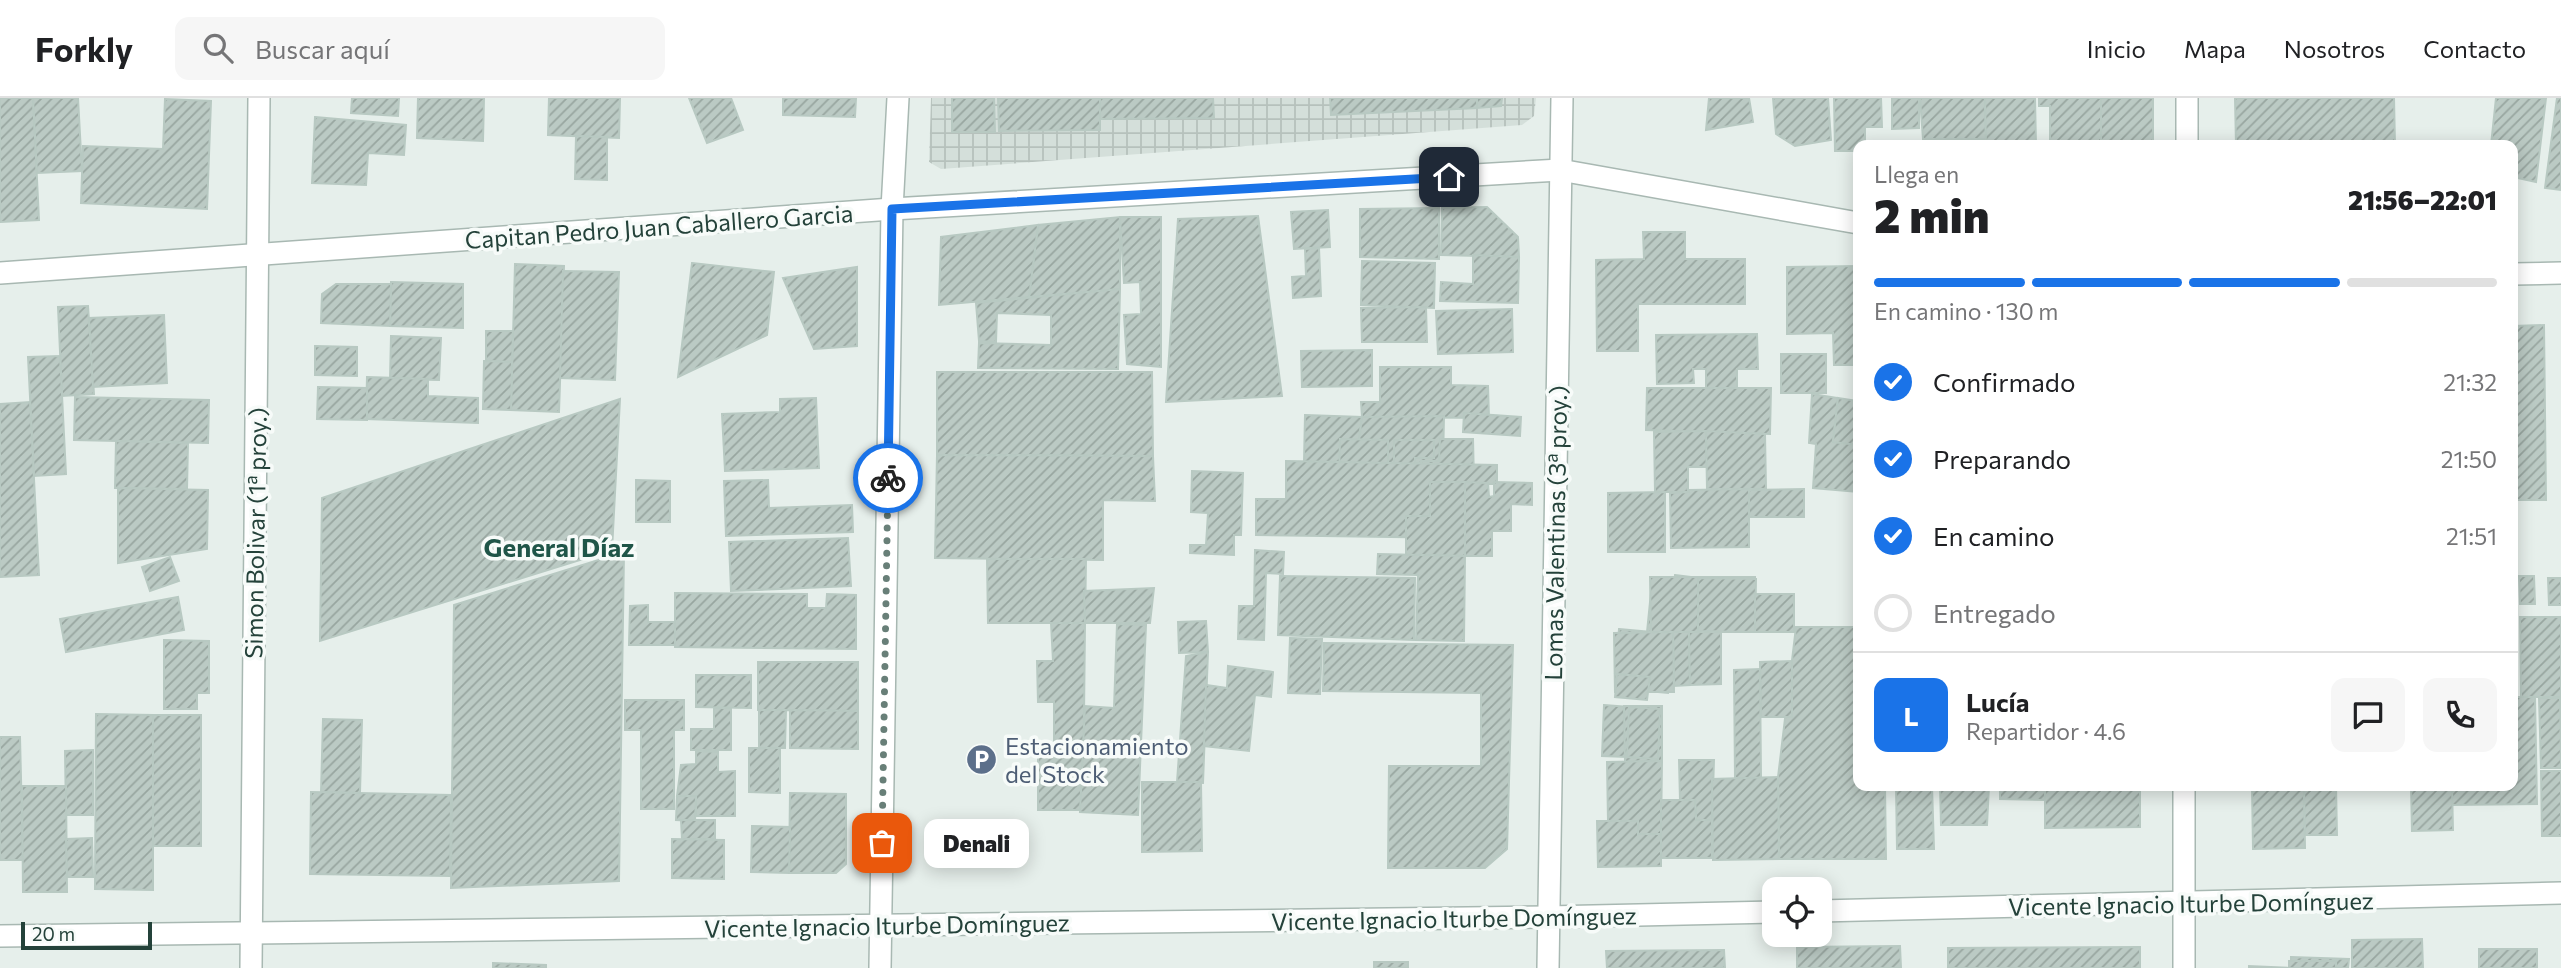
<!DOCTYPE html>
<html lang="es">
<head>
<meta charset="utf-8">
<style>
	:root { --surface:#fff; --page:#f6f6f6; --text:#202124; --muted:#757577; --line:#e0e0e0; --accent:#1a73e8 }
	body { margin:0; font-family:Commissioner,sans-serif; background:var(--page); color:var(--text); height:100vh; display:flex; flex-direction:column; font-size:26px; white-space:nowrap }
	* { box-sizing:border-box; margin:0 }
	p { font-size:23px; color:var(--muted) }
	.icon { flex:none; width:38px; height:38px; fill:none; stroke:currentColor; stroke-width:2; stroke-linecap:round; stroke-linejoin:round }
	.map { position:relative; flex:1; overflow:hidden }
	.panel { position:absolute; left:1853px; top:42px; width:665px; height:651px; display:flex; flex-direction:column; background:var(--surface); border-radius:14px; box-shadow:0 4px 18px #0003 }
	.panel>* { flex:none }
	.buttons { position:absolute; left:1762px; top:779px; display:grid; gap:14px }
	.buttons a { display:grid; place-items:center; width:70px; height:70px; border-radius:14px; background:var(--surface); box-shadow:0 4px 18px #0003; font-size:35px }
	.scale { position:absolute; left:21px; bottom:18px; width:131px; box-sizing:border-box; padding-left:7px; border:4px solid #24423a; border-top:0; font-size:19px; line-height:24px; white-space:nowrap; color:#24423a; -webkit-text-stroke:5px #f7fbf9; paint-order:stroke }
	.pin { position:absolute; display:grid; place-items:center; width:60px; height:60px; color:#fff; margin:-30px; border-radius:14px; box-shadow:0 4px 10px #0006 }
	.courier { position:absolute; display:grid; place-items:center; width:70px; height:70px; margin:-35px; border:5px solid #1a73e8; border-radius:50%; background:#fff; color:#222; box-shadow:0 2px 9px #0007 }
	.bubble { position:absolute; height:49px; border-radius:14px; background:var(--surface); box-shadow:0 4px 18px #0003; font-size:23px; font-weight:800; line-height:49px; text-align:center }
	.head em { font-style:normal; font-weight:800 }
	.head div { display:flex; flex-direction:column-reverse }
	.head { display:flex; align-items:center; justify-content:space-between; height:119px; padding:0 21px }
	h1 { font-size:46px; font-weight:800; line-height:52px }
	.bar { display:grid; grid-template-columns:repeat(4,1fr); gap:10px 7px; align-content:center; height:84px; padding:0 21px }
	.bar i { height:9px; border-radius:5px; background:var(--line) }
	.bar .on { background:var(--accent) }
	.bar p { grid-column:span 4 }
	.line { display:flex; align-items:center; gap:18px; padding:0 21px; border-top:2px solid var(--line) }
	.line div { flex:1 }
	.round { display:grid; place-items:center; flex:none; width:74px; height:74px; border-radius:14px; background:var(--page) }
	ol { padding:0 21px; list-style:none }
	li { display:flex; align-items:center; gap:21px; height:77px }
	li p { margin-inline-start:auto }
	li .icon { padding:7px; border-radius:50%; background:var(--accent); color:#fff; stroke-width:4 }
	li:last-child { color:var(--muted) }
	li i { width:38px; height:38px; border:4px solid var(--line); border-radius:50% }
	header { display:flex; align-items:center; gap:42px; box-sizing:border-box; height:98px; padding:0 35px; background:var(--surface); border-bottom:2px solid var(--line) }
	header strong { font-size:33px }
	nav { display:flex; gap:38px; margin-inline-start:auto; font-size:24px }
	.search { width:490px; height:63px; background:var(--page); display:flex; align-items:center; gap:18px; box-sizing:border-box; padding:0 24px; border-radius:14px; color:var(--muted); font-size:26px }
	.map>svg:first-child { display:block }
	.industrial { fill:url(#industrial-grid) }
	.building { fill:url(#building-hatch); stroke:#b8c9c2; stroke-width:2 }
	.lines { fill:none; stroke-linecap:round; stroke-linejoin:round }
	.minor-casing { stroke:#a8b8b2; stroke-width:24 }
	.minor { stroke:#fff; stroke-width:21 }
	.done { stroke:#687f78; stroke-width:7; stroke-dasharray:0 12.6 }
	.route { stroke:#1a73e8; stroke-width:9 }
	.labels { text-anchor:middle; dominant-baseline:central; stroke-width:7; stroke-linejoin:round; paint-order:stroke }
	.street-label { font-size:24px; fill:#24423a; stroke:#f7fbf9 }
	.service-label { font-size:24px; fill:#4e5e75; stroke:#f7fbf9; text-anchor:start }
	.neighbourhood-label { font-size:26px; font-weight:bold; fill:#1f5548; stroke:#f7fbf9 }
</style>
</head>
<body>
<header>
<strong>Forkly</strong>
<div class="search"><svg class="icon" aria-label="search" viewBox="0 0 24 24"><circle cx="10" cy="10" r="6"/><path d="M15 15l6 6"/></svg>Buscar aquí</div>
<nav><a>Inicio</a><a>Mapa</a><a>Nosotros</a><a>Contacto</a></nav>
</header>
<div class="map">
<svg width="2561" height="870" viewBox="0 0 2561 870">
	<defs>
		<pattern id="industrial-grid" width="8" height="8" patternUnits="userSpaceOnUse" patternTransform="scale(1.75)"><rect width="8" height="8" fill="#d4dfda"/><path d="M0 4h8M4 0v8" fill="none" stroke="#b6c1bc"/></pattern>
		<pattern id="building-hatch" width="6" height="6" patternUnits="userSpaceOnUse" patternTransform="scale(1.75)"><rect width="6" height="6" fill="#bbcac4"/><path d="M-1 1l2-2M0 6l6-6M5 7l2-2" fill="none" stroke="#98a6a0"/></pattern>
	</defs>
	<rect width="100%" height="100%" fill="#e6efeb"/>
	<!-- industrial -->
	<path class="industrial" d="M931,0H1536L1534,18L1522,27L941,71L929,64Z"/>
	<!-- building -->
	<g class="building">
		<path d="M0,0H33L39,122L0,124Z"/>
		<path d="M33,0H78L82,73L37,75Z"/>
		<path d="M352,0H399L398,18L351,15Z"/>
		<path d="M418,0H484L483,43L417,40Z"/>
		<path d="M549,0H620L619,40L548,37Z"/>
		<path d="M689,0H731L743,32L707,45Z"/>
		<path d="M783,0H856L855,19L783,17Z"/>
		<path d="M952,0H994L995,34H952Z"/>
		<path d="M998,0H1100V32L999,33Z"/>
		<path d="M1100,0H1213L1214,20L1100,21Z"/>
		<path d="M1330,0H1477V10L1331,17Z"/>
		<path d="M1477,0H1502L1501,8L1477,10Z"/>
		<path d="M1709,0H1749L1753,24L1706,32Z"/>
		<path d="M1773,0H1828L1831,42L1795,48L1776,36Z"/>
		<path d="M1834,0H1881L1882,29H1865V47H1858V53H1835Z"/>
		<path d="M1892,0H1919V30L1892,31Z"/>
		<path d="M1920,0H1985L1986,41H1923Z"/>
		<path d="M1985,0H2035L2036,47H1986Z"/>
		<path d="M2039,0H2101V47H2050V8H2039Z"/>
		<rect x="2101" y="0" width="52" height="47"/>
		<path d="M2235,0H2394L2395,47H2236Z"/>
		<path d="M2496,0H2546L2536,84L2513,79V47H2491Z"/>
		<path d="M2557,0H2561V92L2545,90Z"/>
		<path d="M165,1L211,3L207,111L81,105L83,48L163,51Z"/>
		<path d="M315,19L406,27L404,57L368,55L366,87L312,85Z"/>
		<path d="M576,38L607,39V82L575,81Z"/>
		<path d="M1487,109L1518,139L1519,159L1441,157L1442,110Z"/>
		<path d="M1439,110V161L1360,159V111Z"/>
		<path d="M1328,112L1330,149L1294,151L1291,114Z"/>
		<path d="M1258,118L1282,298L1166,304L1178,121Z"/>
		<path d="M1120,119H1161V269L1127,266L1124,217L1141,216L1140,184L1124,185Z"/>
		<path d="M1120,119V191L1029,199L1038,127Z"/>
		<path d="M1038,127L1029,199L939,207L941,139Z"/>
		<path d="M1643,134H1685V161H1745V206H1638V253H1597L1596,162L1644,161Z"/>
		<path d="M1319,150L1321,198L1293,200L1292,179L1306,178L1305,151Z"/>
		<path d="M1473,157L1519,159L1518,205L1440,203L1441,184L1473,186Z"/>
		<path d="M1362,163L1435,165L1434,210L1361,207Z"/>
		<path d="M692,165L774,174L767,237L678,279Z"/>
		<path d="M515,166L564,168L559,314L511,312Z"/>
		<path d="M1858,168V267H1834L1833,235L1787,236V169Z"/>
		<path d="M857,169V248L814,251L783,180Z"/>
		<path d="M563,173L619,174L615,282L560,280Z"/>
		<path d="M391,184L463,186V230L390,228Z"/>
		<path d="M336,186H391L390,228L321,225L322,196Z"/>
		<path d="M1120,191L1118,271L978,270L979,245L1051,247V217L997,215L996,244L979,243L976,205Z"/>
		<path d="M88,208L94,296L62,298L58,209Z"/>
		<path d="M1426,209L1427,244H1362L1361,210Z"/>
		<path d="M1512,211L1513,254L1438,256L1436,213Z"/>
		<path d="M164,217L167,285L93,289L89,220Z"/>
		<path d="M2544,227L2546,402H2513V228Z"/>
		<path d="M486,233H513L512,264L486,263Z"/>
		<path d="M1757,236L1758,271H1737V290H1706V271H1693L1694,285L1657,286L1656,237Z"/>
		<path d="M391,238L441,240L439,282L390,281Z"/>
		<path d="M315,248L357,249V278L315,277Z"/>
		<path d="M1372,252V288L1302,289L1301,253Z"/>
		<rect x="1781" y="256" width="45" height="39"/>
		<path d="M60,258L66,376L34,378L28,259Z"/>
		<path d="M484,263L512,264L511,312L483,311Z"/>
		<path d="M1380,269H1451V287L1488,288L1489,320L1362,319L1361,304H1380Z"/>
		<path d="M937,274H1152L1153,358L937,357Z"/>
		<path d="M367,279L428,281V298L478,300V325L366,321Z"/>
		<path d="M318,289L367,290V322L317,321Z"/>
		<path d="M1647,290H1771L1770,336L1646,332Z"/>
		<path d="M1812,296L1838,300L1833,344L1856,345L1855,366L1858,367V394L1813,390L1816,346L1809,345Z"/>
		<path d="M75,299L209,302L208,345L74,342Z"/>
		<path d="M816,300L819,370L725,373L722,316L780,314V301Z"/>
		<path d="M1838,300L1858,303V347L1833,344Z"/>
		<path d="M620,301L612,452L320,543L322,400Z"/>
		<path d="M30,304L39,477L0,479V306Z"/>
		<path d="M1464,315L1521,319L1520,338L1463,334Z"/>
		<path d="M1305,317L1362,319L1356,365L1304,364Z"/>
		<path d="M1444,318L1443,365H1356L1362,319Z"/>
		<path d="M1706,333L1707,369H1688V394H1655L1654,334Z"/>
		<path d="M1706,333L1765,336L1766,391H1707Z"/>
		<path d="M1340,341L1388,342V383L1339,381Z"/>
		<path d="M1440,341H1473L1474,384H1421V363H1439Z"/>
		<path d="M1394,342H1434V360H1415V383H1394Z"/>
		<path d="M116,343L188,345L187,391L115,390Z"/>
		<path d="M937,357L1153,358L1155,403L1103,402V462L935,460Z"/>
		<path d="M1286,363L1497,367V386H1477V415H1459V440L1256,437V401H1286Z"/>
		<path d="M1192,373L1243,375L1241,437H1234V457L1190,455V447H1206L1208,415L1191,414Z"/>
		<path d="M636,382L670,383V424H636Z"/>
		<path d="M768,382L769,410L852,407L853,434L726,438L724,383Z"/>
		<path d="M1430,384H1465V458L1406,457V418H1430Z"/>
		<path d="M1465,384L1488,385L1489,399L1494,398V384L1532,385V407L1511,406V433H1492V458H1465Z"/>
		<path d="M118,390L208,392L207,451L118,465Z"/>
		<path d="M1804,391V419H1749V392Z"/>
		<path d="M1688,392L1749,391V449L1671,450L1670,395L1689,394Z"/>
		<path d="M1665,394V454H1608V395Z"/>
		<path d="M848,440L851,488L731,493L729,444Z"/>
		<path d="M1255,452L1284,454L1283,476L1266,475L1264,542L1238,541L1239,508H1254Z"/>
		<path d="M624,454L619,783L451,790L454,507Z"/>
		<path d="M1378,456L1465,458L1464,543L1416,542L1418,477L1377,476Z"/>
		<path d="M170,459L179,483L150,493L142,469Z"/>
		<path d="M987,461H1086L1085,525H988Z"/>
		<path d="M1675,477L1698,480V533H1674L1673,536L1647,534L1652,484L1674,486Z"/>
		<path d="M1280,478L1415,480L1414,542L1278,537Z"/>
		<path d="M2519,478H2534L2535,506H2520Z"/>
		<path d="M1650,479H1755V534H1651Z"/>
		<path d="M1698,480L1756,481L1755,534L1698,533Z"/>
		<path d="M2548,480H2561V507H2549Z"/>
		<path d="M1154,490L1150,525H1085L1084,493Z"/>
		<path d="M675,495L807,496V510H826L827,496L856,497V551L675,549Z"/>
		<rect x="1755" y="496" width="39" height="38"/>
		<path d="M178,499L184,532L66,554L60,521Z"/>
		<path d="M648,507V524H675V547H629L630,508Z"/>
		<path d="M2520,519H2561V599H2521Z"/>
		<path d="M1206,523L1208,554L1179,555L1178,524Z"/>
		<path d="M1051,525H1085L1083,712H1038V647H1054V604H1038L1037,563H1053Z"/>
		<path d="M1117,526L1146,527L1138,717L1080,714L1085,608L1114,610Z"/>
		<path d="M1796,529H1858V688H1885L1886,761H1779L1778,679Z"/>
		<path d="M1619,531L1673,536L1668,595L1648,593L1650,579L1615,575Z"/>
		<path d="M1673,534H1689L1690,587L1674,588Z"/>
		<path d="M1673,534L1674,594H1615L1614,535Z"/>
		<path d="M1689,534H1721V586L1690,587Z"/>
		<path d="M1290,540L1322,541L1320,596L1288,595Z"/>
		<path d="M164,542L209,543V595H197V611H164Z"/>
		<path d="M1324,545L1513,547L1507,751L1485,770H1388L1389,668H1481V595L1323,593Z"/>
		<path d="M1208,554L1203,685L1177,684L1186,558Z"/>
		<path d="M1792,563V619H1761L1760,564Z"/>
		<path d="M758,564H858V613L758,612Z"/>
		<path d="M1228,568L1273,574L1271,599L1255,597L1249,653L1204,648L1206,587L1227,590Z"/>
		<path d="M1760,571L1761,680H1735L1734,572Z"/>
		<path d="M1617,576L1650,579L1647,602L1615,599Z"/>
		<path d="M696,577H751V610L696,609Z"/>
		<path d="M2513,599H2535L2537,706L2452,707V688H2513Z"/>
		<path d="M2539,600H2560L2561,670H2541Z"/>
		<path d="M625,602H684V632H674V711H641V632H625Z"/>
		<path d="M1604,607L1629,609L1627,659L1602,658Z"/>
		<path d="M1624,608H1662V663L1625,664Z"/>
		<path d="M1629,609L1660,611L1658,661L1627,659Z"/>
		<path d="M714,610H731V652H691V631H714Z"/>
		<path d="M759,612H786L785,650H759Z"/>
		<path d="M790,612L858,613V651L790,650Z"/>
		<path d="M96,616L153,617V792L95,791Z"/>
		<rect x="153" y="617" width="48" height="131"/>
		<path d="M323,621L362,622L360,695L321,694Z"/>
		<path d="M0,639H20L23,762H0Z"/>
		<path d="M749,650H780V695L749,694Z"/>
		<path d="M93,652V717H66L65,653Z"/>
		<path d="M696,653L718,654V674L735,673V718H696V698H677L681,667L696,666Z"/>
		<path d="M1679,662H1714L1712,722H1696L1695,702H1680Z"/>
		<path d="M1662,663L1661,736H1638V723H1608L1607,664Z"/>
		<path d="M2541,673H2561V738H2542Z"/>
		<path d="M1778,679L1779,761L1713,762L1712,681Z"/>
		<path d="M1142,684H1201L1202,753L1142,754Z"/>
		<path d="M22,688H66L67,794H23Z"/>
		<path d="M1896,688H1932L1934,751H1897Z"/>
		<path d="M1940,688H1989L1987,727H1941Z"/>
		<path d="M2000,688H2045V702L2000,701Z"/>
		<path d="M2045,688H2140V729L2045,730Z"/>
		<path d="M2252,688H2304L2305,750L2253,751Z"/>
		<path d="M2304,688H2336L2337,737H2305Z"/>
		<path d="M2411,688H2452L2453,732L2412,733Z"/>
		<path d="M311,694L451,697L450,778L310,776Z"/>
		<path d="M790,695L846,696V766L836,775H789Z"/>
		<path d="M677,698H696L695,723L676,722Z"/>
		<path d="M1661,702H1695L1696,722H1712V760H1661Z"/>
		<path d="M681,722H715V741H682Z"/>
		<path d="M1597,723H1638V736H1661V768L1598,769Z"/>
		<path d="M752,728L790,729L789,775L751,774Z"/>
		<path d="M92,740L93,779H67L66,741Z"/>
		<path d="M672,741L724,742V781L672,780Z"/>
		<path d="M2422,841L2423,870H2352V842Z"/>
		<path d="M1900,848L1901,870H1797V849Z"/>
		<path d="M2140,849V870H1948V850Z"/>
		<rect x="2479" y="851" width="58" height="19"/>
		<path d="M1724,852L1725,870H1607L1606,853Z"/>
		<path d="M2291,859L2349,861L2348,870H2249V868L2291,870Z"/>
		<rect x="2289" y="863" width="47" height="7"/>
		<rect x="1374" y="864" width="34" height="6"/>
		<path d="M493,865L546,867V870H493Z"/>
	</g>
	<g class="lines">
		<defs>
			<g id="minor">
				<path d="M2187,0V47"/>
				<path d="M0,175L892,111L1560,72L1858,125"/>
				<path d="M2513,176L2561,175"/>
				<path d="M1820,813L2561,795"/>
				<path d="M0,838L1548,819L1774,814"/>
				<path d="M251,870L259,0"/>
				<path d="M880,870L892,111L898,0"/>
				<path d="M1548,870L1562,0"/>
				<path d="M2184,870V688"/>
			</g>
		</defs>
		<!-- minor casing -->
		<use href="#minor" class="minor-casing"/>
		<!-- minor -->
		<use href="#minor" class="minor"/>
	</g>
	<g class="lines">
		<!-- done -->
		<path class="done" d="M882,745L888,380"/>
		<!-- route -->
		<path class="route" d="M888,380L892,111L1449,79"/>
	</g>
	<!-- icons -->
	<defs>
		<symbol id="parking-disc" viewBox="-11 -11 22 22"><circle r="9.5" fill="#5c6f8a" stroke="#f7fbf9"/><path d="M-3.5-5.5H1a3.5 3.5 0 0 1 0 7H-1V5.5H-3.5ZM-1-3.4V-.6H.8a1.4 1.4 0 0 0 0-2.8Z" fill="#fff"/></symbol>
	</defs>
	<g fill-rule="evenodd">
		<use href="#parking-disc" x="964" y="644" width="35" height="35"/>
	</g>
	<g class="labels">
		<!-- street labels -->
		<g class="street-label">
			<text transform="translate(659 128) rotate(-4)">Capitan Pedro Juan Caballero Garcia</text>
			<text transform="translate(255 435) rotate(-89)">Simon Bolivar (1ª proy.)</text>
			<text transform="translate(1555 435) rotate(-89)">Lomas Valentinas (3ª proy.)</text>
			<text transform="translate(2191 805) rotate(-1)">Vicente Ignacio Iturbe Domínguez</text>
			<text transform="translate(1454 820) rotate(-1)">Vicente Ignacio Iturbe Domínguez</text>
			<text transform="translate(887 827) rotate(-1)">Vicente Ignacio Iturbe Domínguez</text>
		</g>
		<!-- service labels -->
		<g class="service-label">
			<text x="1005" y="647">Estacionamiento<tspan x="1005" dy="28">del Stock</tspan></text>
		</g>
		<!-- neighbourhood labels -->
		<g class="neighbourhood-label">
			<text x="559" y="448">General Díaz</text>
		</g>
	</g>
</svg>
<div class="buttons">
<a><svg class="icon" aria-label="locate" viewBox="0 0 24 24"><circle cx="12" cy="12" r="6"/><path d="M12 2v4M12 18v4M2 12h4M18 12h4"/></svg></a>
</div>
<div class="scale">20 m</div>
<div class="pin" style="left:882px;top:745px;background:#ea580c"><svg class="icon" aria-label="bag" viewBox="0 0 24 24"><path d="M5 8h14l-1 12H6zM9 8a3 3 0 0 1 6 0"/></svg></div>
<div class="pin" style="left:1449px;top:79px;background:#1f2937"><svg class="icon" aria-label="home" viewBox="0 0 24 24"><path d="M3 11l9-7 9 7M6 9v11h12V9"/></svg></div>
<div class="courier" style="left:888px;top:380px"><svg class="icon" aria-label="bike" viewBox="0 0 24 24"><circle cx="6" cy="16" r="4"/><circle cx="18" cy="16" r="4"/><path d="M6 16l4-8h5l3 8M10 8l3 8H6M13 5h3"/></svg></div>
<div class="bubble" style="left:924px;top:721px;width:105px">Denali</div>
<section class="panel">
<div class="head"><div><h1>2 min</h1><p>Llega en</p></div><em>21:56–22:01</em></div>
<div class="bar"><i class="on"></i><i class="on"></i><i class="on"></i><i></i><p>En camino · 130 m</p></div>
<ol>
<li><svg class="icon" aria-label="check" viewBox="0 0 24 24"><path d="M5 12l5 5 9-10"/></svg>Confirmado<p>21:32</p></li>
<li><svg class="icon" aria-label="check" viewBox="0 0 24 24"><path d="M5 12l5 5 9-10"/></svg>Preparando<p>21:50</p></li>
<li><svg class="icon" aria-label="check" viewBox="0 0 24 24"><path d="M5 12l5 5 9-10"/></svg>En camino<p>21:51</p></li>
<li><i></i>Entregado</li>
</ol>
<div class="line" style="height:126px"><b class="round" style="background:var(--accent);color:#fff">L</b><div><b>Lucía</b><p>Repartidor · 4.6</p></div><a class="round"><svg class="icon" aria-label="chat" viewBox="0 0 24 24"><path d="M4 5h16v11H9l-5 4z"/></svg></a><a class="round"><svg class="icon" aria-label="phone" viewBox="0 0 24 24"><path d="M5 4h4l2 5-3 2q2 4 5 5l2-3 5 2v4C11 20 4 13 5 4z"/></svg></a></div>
</section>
</div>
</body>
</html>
